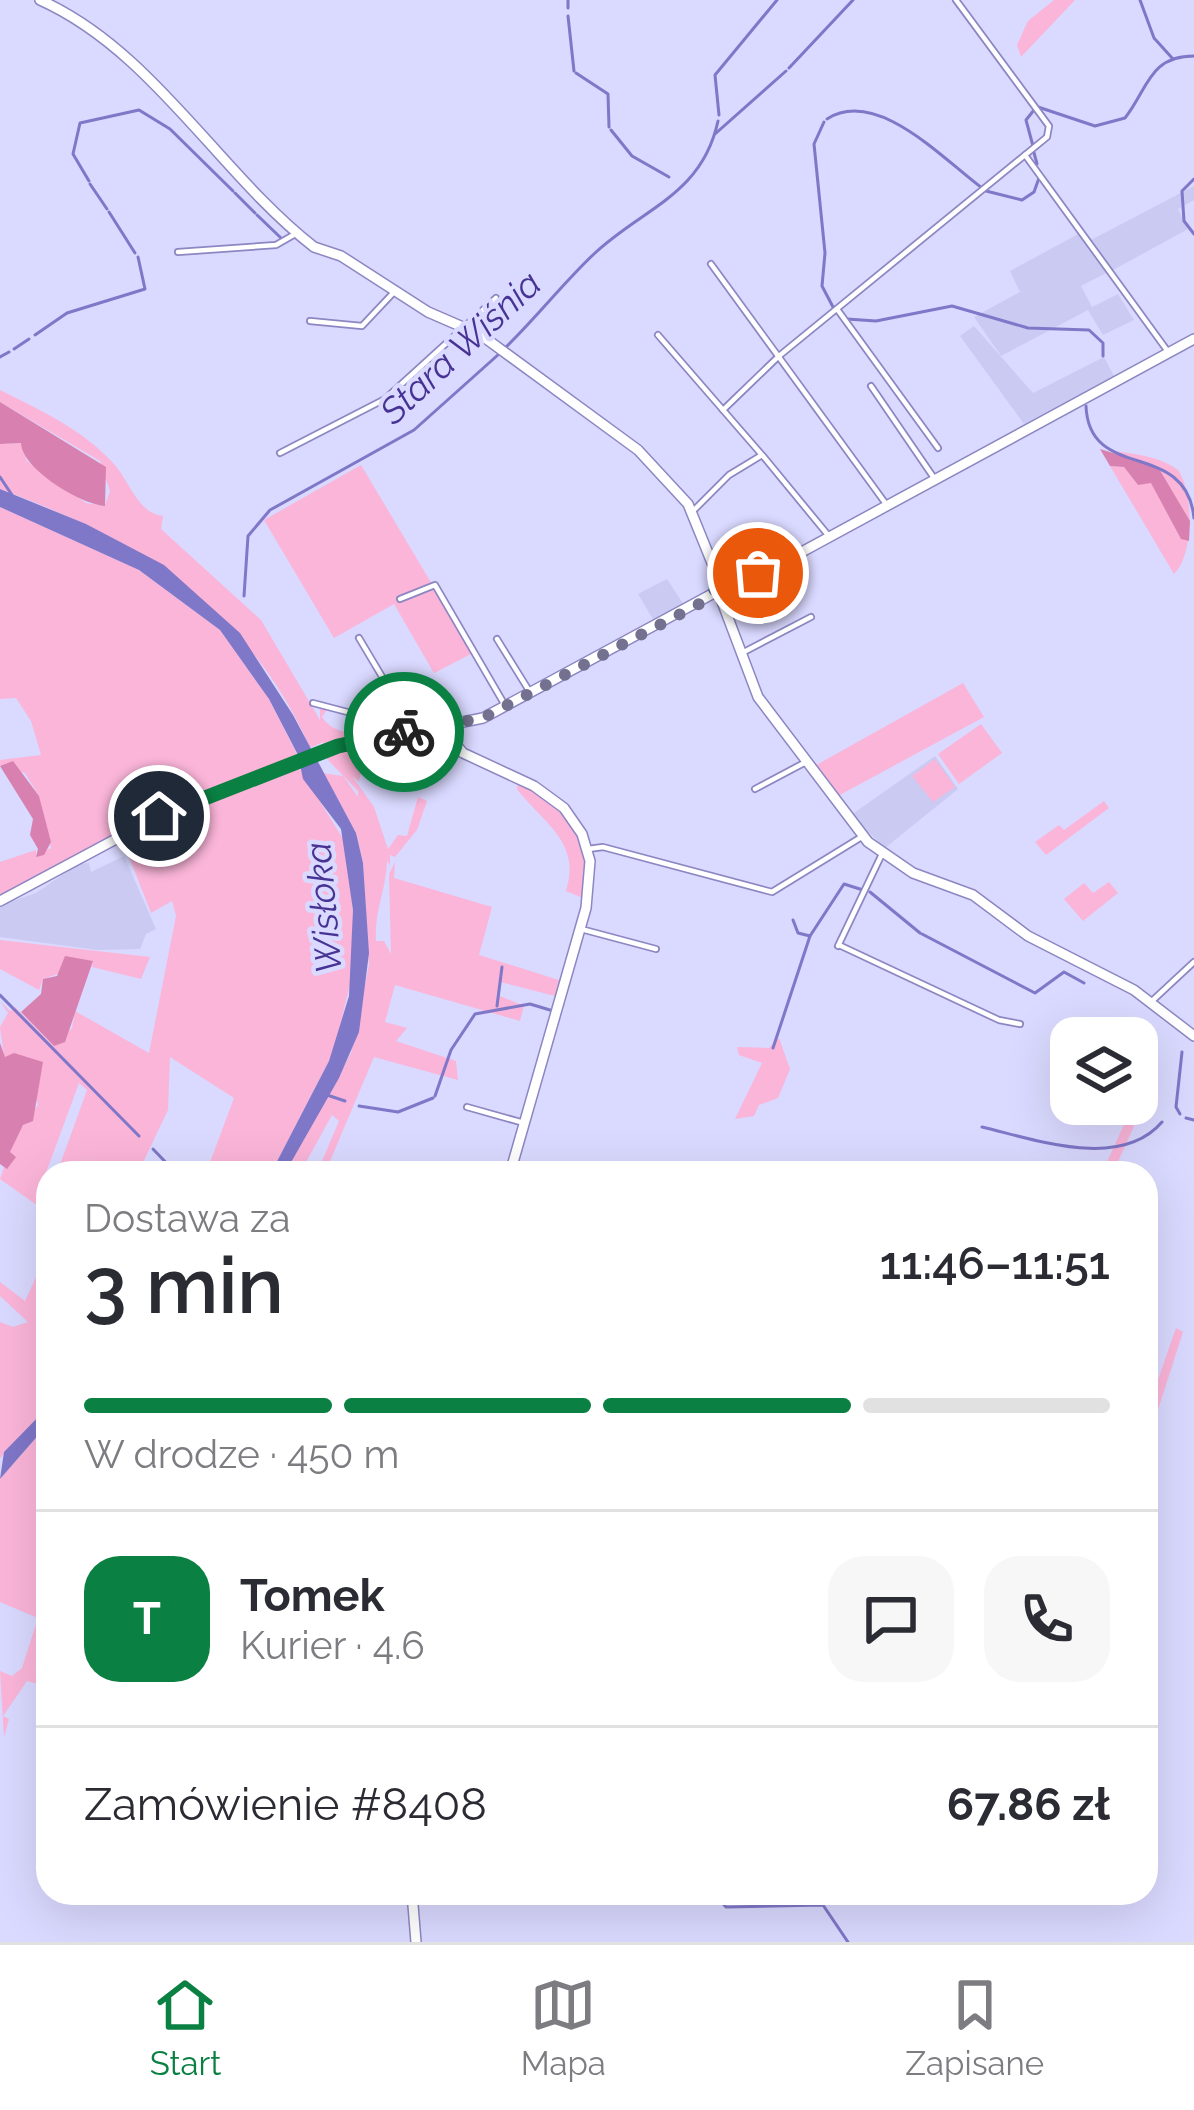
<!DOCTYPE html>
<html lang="pl">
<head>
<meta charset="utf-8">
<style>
	:root { --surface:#fff; --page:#f7f7f7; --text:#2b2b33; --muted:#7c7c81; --line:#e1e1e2; --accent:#0b8043 }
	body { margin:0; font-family:Raleway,sans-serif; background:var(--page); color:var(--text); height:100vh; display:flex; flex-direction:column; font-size:45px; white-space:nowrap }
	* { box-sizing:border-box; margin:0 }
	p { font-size:39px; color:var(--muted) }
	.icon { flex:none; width:66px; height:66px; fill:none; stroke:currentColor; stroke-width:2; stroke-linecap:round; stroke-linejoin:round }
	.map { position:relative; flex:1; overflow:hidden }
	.side { position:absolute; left:36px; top:1161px; width:1122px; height:744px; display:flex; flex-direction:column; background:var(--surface); border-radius:36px; box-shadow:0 12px 48px #0002 }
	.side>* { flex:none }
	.buttons { position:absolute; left:1050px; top:1017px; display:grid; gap:24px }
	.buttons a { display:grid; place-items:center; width:108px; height:108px; border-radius:24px; background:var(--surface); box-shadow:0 12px 48px #0002; font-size:60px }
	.pin { position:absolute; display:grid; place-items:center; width:102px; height:102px; color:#fff; margin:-51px; border:6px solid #fff; border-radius:50%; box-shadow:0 3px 12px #0007 }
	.courier { position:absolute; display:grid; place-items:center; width:120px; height:120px; margin:-60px; border:9px solid #0b8043; border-radius:50%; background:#fff; color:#222; box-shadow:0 3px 15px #0007 }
	.head em { font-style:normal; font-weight:600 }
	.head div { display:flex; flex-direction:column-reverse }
	.head { display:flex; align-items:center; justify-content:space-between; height:204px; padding:0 48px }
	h1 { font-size:78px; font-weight:600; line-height:90px }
	.bar { display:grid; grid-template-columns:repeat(4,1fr); gap:18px 12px; align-content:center; height:144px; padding:0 48px }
	.bar i { height:15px; border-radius:9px; background:var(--line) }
	.bar .current { background:var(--accent) }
	.bar p { grid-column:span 4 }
	.line { display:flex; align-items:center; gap:30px; padding:0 48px; border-top:3px solid var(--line) }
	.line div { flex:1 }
	.round { display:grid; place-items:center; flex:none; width:126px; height:126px; border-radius:36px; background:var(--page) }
	.dock { display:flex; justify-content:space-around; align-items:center; height:168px; border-top:3px solid var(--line); background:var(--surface); font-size:33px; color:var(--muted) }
	.dock a { display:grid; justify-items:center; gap:6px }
	.dock .current { color:var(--accent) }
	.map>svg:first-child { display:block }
	.built { fill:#cbcaf3 }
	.green { fill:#fbb5d9 }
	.forest { fill:#d881b0 }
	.water { fill:#7f77c8 }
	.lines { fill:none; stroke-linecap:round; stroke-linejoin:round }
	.stream { stroke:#7f77c8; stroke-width:3 }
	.street-casing { stroke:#8c87c2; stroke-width:8 }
	.secondary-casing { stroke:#8c87c2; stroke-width:12 }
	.street { stroke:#fff; stroke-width:4.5 }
	.secondary { stroke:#fff; stroke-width:9 }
	.done { stroke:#73718f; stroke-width:12; stroke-dasharray:0 21.6 }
	.route { stroke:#0b8043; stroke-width:15 }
	.labels { text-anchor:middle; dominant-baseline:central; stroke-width:9; stroke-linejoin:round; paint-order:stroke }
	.water-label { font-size:36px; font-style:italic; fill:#473394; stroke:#dad9ff }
</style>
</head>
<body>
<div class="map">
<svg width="1194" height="1942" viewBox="0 0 1194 1942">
	<rect width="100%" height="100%" fill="#dad9ff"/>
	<!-- built -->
	<g class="built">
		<path d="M1194,186V200L1178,209L1188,229L1113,270L1091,240Z"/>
		<path d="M1082,232L1110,271L1081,286L1092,307L1118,294L1134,320L1103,335L1088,310L1001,356L974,317L1020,292L1010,271Z"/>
		<path d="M974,326L1033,393L1104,357L1114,376L1024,424L960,336Z"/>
		<path d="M667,579L684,605L654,621L638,594Z"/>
		<path d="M420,733L415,754L400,752L397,763L350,756L351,750Z"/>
		<path d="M935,756L958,789L885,848L851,815Z"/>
		<path d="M124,856L156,929L146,934L140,949L97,950L0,937V905L36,893L78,864L89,863L91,872Z"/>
	</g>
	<!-- green -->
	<g class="green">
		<path d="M1054,0H1075L1021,57L1017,45L1028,21Z"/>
		<path d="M0,390C40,410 82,429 113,463C130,481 137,513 163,516L161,529L261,620L320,720V707L385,725L327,709L322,717C340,744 378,728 410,728L327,747L332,754L372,739H395L351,750L350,756L363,762L359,782L352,776L374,807L388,849L398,835L407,836L418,797L427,801L417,830L395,857L390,855V865L387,861C386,891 374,911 376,941H384L391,954L389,874L395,862L394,878L492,907L479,955L562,981L555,996L500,982V996L524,1006L520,1021L395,985L385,1022L407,1028L396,1041L456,1061L458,1080L374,1057L325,1173H317L339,1121L332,1115L300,1173H285L351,1053L369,965L363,863L356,833L316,759L322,773L343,776L358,797V791L327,759L323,742L310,748C251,611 135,538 0,489V444L22,443L27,461L86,503L105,506L110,491L100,461L0,402Z"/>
		<path d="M1106,450C1130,453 1160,456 1178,470C1194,492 1194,555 1174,574L1110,466L1124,467L1138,485L1151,482L1186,541L1158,467Z"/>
		<path d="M361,465L473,653L434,673L394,604L334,638L264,520Z"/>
		<path d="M0,507L139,570L220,630L269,699L299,758L193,798H181L182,802L0,897V862L36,850V856L51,848L39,796L25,773L0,765V760L41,755L31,721L16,698L0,699Z"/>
		<path d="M963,683L984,717L836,797L811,768Z"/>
		<path d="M981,724L1002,753L959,784L938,754Z"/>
		<path d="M935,759L955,787L933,802L912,776Z"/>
		<path d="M298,766L345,842L353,910V972L334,1051L271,1173H206L234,1098L170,1057L168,1110L138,1173H57L87,1090L79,1083L44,1178L48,1213L0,1179L14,1138L38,1105L34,1090L43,1062L4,1057L0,1027L8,1013L0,1001L10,1011L15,1007L54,1046L72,1028L75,1011L149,1053L176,916L172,901L151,913L123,841L188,808L192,815L200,805Z"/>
		<path d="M518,780C577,808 597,853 582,915L583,898L566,891C582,842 543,823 517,789Z"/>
		<path d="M1104,801L1109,808L1046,855L1035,842L1059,825L1064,830Z"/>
		<path d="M1109,882L1118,893L1083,921L1064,899L1084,883L1093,893Z"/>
		<path d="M0,940L150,957L141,979L92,967L93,962L43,979L39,990L0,969Z"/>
		<path d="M779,1038L790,1069L778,1098L759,1105L754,1116L735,1119L762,1063L739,1055L737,1047L769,1048Z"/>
		<path d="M1142,1085L1150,1090L1113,1173H1102Z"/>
		<path d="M37,1275L48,1279V1407L0,1458V1322L13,1327L28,1322L0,1296V1282L25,1301Z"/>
		<path d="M1176,1328L1183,1332L1146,1447V1414Z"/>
		<path d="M48,1424V1652L35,1669L48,1674V1687L27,1681L3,1716L9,1719L4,1737L0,1671L12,1676L22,1668L38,1618L0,1602V1479Z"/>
	</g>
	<!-- forest -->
	<g class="forest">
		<path d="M0,402L106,467L105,506C80,504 22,469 21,443L0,444Z"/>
		<path d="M1100,449L1158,467L1190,521L1189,541L1181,539L1151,483L1138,485L1124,467L1110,466Z"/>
		<path d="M13,761L39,796L51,842L44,855L36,857L38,849L30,835L33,819L0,766Z"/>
		<path d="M65,956L93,961L65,1042L54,1046L21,1012L41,994L43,979L57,976Z"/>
		<path d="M0,1043L5,1057L14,1053L43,1062L33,1121L23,1125L10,1152L16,1157L7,1169L0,1164Z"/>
	</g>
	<!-- water -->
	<g class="water">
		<path d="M0,489L86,524L164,565L240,633L293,715L356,833L363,863L369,953L359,1032L339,1078L285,1173H271L329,1061L349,996L353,910L341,829L303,779L298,755L269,699L220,630L139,570L0,507Z"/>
		<path d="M48,1407V1424L0,1479L4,1452Z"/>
	</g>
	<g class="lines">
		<!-- stream -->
		<g class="stream">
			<path d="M568,0V8"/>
			<path d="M1140,0L1154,38L1173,59"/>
			<path d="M568,16L574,71"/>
			<path d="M789,68L853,0"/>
			<path d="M576,73L608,94L609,127"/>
			<path d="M1038,107L1095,126L1125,118C1148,89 1149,56 1194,56"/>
			<path d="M719,115L715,75L777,0"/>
			<path d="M827,119C877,87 944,160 982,188"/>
			<path d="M824,122L814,144L825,253L822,286L833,307"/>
			<path d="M611,130L632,156L669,177"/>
			<path d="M715,134L786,71"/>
			<path d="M1033,146L1026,120L1034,110"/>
			<path d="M1033,149L1037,164"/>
			<path d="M1194,179L1182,191L1184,221L1194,234"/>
			<path d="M89,181L73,154L80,123L139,110L170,129L233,191"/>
			<path d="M90,184L107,209"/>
			<path d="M986,191L1022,200L1034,192L1039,178"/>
			<path d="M235,193L255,213"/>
			<path d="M109,212L135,253"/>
			<path d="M257,215L281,238"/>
			<path d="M847,319L876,321L952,306L1028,328L1089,330L1103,343V356"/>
			<path d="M35,335L67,313L145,289L138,257"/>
			<path d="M506,347C537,317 564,282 595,253C643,208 702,195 718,121"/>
			<path d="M14,349L29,339"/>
			<path d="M0,357L9,352"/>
			<path d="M1086,406C1089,483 1186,438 1194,518"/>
			<path d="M0,477L12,495"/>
			<path d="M244,596L248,536L270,510L414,430L499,354"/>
			<path d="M870,892L920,933"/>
			<path d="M793,920L798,933L810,936"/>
			<path d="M922,934L1035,993L1064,972L1084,983"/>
			<path d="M0,995L139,1136"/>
			<path d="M497,1006L502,967"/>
			<path d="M773,1048L810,936L844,884L863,890"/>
			<path d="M324,1094L345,1101"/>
			<path d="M435,1096L451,1050L475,1014L530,1004L550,1010"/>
			<path d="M359,1106L398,1112L433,1098"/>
			<path d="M1180,1114L1176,1107L1182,1052"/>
			<path d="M1186,1118L1194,1120"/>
			<path d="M982,1127C1034,1139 1120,1171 1162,1122"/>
			<path d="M153,1149L176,1173"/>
			<path d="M713,1893L726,1907L823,1905L848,1942"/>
		</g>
		<defs>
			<g id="street">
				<path d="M1025,155L1169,353"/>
				<path d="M178,252L276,245L297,233"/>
				<path d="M711,264L886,504"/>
				<path d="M837,309L938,448"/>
				<path d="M310,321L362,326L395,291"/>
				<path d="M658,335L762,455L729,475L694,510"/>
				<path d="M871,386L934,478"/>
				<path d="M723,410L779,356L1047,137L1049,126L956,0"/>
				<path d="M280,453L385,399L496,298"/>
				<path d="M763,456L828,535"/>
				<path d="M400,599L435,585L506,707"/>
				<path d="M359,638L412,727"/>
				<path d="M497,639L528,689"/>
				<path d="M742,653L811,617"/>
				<path d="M313,703L416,730"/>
				<path d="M755,789L804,763"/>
				<path d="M588,849L603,847L772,892L863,836"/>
				<path d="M581,929L656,949"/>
				<path d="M839,945L999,1020L1020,1024"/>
				<path d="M838,946L882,854"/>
				<path d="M1152,1001L1194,962"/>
				<path d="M467,1107L524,1123"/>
				<path d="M447,1168L464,1173"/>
			</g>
			<g id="secondary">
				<path d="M40,0C152,50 219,173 314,247L341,256L428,312L481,335L638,450L688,504L721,585"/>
				<path d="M728,592L1194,339"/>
				<path d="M721,599L758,697L868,842L913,873L973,895L1028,936L1134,990L1194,1036"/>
				<path d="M443,729L463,753L534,786L564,808L582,834L590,861L586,908L510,1173"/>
				<path d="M0,901L159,816L333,748L483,718L714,593"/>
				<path d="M412,1893L416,1942"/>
			</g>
		</defs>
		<!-- street casing -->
		<use href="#street" class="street-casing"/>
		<!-- secondary casing -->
		<use href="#secondary" class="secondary-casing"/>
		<!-- street -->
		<use href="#street" class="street"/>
		<!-- secondary -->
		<use href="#secondary" class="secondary"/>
	</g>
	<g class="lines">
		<!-- done -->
		<path class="done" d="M404,732L483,718L703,602L718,586L758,573"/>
		<!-- route -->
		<path class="route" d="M159,816L338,746L404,732"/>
	</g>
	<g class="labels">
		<!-- water labels -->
		<g class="water-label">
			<text transform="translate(460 347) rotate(-43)">Stara Wiśnia</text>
			<text transform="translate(323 908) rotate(-95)">Wisłoka</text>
		</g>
	</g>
</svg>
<div class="buttons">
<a><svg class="icon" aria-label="layers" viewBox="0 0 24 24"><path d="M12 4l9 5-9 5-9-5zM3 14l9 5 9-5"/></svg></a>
</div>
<div class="pin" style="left:758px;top:573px;background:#ea580c"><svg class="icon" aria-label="bag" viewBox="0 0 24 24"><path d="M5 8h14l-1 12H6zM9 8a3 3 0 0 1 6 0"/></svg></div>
<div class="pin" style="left:159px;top:816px;background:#1f2937"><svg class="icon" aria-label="home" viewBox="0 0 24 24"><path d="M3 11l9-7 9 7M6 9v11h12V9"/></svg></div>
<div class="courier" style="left:404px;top:732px"><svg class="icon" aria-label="bike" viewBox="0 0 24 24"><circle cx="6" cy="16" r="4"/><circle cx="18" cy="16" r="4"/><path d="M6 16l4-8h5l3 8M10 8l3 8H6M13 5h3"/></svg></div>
<section class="side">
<div class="head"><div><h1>3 min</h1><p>Dostawa za</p></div><em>11:46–11:51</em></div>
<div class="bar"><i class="current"></i><i class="current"></i><i class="current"></i><i></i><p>W drodze · 450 m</p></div>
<div class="line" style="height:216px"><b class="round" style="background:var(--accent);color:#fff">T</b><div><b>Tomek</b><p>Kurier · 4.6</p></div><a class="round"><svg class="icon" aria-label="chat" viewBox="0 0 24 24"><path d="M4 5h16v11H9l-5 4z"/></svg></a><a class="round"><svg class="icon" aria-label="phone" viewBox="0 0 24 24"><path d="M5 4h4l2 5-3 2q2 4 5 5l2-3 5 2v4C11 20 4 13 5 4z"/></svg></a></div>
<div class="line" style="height:156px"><div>Zamówienie #8408</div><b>67.86 zł</b></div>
</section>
</div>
<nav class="dock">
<a class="current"><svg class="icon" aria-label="home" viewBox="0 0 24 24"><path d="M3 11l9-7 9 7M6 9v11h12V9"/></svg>Start</a>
<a><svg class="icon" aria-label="map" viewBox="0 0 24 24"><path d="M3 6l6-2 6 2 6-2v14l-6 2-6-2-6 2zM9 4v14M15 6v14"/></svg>Mapa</a>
<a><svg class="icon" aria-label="saved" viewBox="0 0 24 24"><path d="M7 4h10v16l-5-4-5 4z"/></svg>Zapisane</a>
</nav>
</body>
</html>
